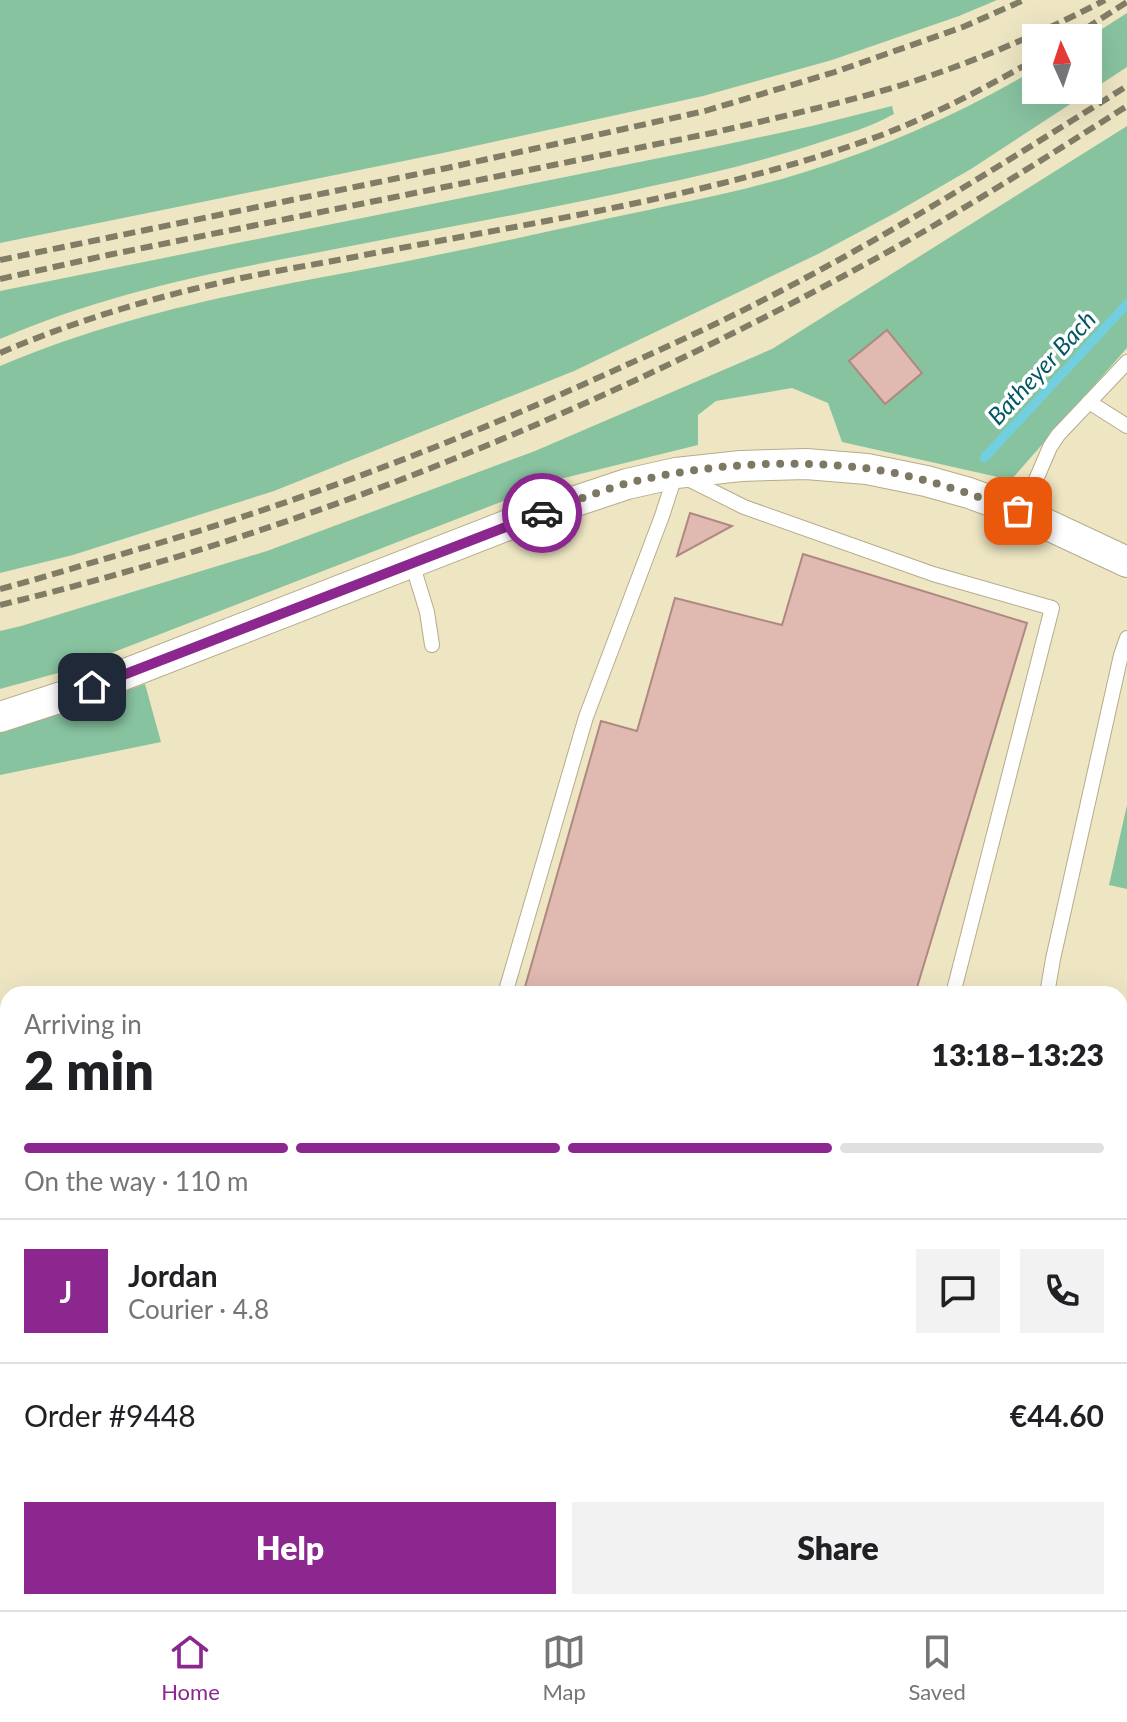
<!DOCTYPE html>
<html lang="en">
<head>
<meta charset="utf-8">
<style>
	:root { --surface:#fff; --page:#f2f2f2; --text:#202124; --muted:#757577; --line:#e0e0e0; --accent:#8b278e }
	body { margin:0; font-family:Lato,sans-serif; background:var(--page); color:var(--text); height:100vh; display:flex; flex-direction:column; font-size:30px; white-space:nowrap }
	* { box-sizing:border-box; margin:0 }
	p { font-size:26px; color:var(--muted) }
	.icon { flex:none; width:44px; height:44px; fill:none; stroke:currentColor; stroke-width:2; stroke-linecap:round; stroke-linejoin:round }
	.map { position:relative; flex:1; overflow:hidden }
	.panel { position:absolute; left:0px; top:986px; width:1128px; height:624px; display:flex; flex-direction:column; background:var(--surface); border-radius:24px 24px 0 0; box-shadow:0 8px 32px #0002 }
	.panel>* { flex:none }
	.needle { width:52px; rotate:357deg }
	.fabs { position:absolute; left:1022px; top:24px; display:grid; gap:16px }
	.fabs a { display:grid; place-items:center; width:80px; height:80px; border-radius:0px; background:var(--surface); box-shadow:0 8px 32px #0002; font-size:40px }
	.pin { position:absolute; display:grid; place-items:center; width:68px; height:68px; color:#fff; margin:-34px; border-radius:16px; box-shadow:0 4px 12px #0006 }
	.courier { position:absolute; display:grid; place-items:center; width:80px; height:80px; margin:-40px; border:6px solid #8b278e; border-radius:50%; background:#fff; color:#222; box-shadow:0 2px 10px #0007 }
	.summary em { font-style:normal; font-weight:800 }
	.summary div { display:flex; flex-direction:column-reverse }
	.summary { display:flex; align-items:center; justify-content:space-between; height:136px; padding:0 24px }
	h1 { font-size:52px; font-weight:800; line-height:60px }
	.bar { display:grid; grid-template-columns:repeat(4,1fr); gap:12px 8px; align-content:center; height:96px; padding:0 24px }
	.bar i { height:10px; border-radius:6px; background:var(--line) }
	.bar .on { background:var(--accent) }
	.bar p { grid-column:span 4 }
	.line { display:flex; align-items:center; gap:20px; padding:0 24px; border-top:2px solid var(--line) }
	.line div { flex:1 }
	.round { display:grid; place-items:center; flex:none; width:84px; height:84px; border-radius:0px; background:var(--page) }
	.cta { display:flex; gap:16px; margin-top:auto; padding:16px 24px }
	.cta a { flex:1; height:92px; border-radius:0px; background:var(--accent); color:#fff; font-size:32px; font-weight:800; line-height:92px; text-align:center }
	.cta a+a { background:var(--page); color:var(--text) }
	.tab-bar { display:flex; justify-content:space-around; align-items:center; height:112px; border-top:2px solid var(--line); background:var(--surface); font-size:22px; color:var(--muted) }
	.tab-bar a { display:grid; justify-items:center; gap:4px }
	.tab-bar .on { color:var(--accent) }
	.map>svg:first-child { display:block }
	.green { fill:#88c3a0 }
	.water { fill:#72cfdf }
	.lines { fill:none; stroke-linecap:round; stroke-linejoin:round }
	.stream { stroke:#72cfdf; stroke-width:9 }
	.building { fill:#e0b9b1; stroke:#ae8982; stroke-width:2 }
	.service-casing { stroke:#b3ac8b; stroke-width:16 }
	.minor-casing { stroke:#b3ac8b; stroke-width:32 }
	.service { stroke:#fff; stroke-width:14 }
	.minor { stroke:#fff; stroke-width:30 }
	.rail { stroke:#817c66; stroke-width:6; stroke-dasharray:12 6; stroke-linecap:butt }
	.done { stroke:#7c7862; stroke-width:8; stroke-dasharray:0 14.4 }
	.route { stroke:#8b278e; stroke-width:10 }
	.labels { text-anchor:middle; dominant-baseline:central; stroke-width:7; stroke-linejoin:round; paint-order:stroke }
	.water-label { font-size:24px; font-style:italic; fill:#025964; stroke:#fff }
</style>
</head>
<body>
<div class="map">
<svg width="1127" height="1610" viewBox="0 0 1127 1610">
	<rect width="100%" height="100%" fill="#eee6c3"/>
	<!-- green -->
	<g class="green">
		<path d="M0,0H997L959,16L832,60L703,96L443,153L0,243Z"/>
		<path d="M1127,13V67L971,169L895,213L818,254L574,371L274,491L73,555L0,573V366C118,316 236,293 361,270C445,254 528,236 610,218C675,204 741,192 805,172C885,147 963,112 1036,69V90H1088V38Z"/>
		<path d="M892,106L894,114C871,127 846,134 821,142C766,160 709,174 652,186C542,211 431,230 320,252C209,273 104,294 0,339V291L714,147L812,126Z"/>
		<path d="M1127,126V348L1011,480L842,442L828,403L792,388L716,401L698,415V445L560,479L65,671L0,689V631L21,626L267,551L535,451L772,349Z"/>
		<path d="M145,684L161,742L0,775V732L60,714Z"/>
		<path d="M1127,805V889L1109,885Z"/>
	</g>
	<!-- water -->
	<g class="water">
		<path d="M1120,1281H1127V1506L1120,1507Z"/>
		<path d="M1120,1544L1127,1549V1610H944L947,1602H1120Z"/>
	</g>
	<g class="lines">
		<!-- stream -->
		<path class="stream" d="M984,458L1127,304"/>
	</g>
	<!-- building -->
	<g class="building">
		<path d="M887,330L922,373L885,404L849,361Z"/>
		<path d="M690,513L732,526L677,556Z"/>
		<path d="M803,554L1027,623L915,994H523L601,721L637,731L675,598L782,625Z"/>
		<path d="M48,1602H186L181,1610H43Z"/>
		<path d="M433,1602H731L728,1610H430Z"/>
	</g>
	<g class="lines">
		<defs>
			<g id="service">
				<path d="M1089,402L1127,426"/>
				<path d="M1018,511L1032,489L1050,447L1058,435L1127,362"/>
				<path d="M412,563L427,612L432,645"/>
				<path d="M505,994L586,717L662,516L676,473L744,507L933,574L1052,608L953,994"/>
				<path d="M1047,994L1053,959L1121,655L1127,638"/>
				<path d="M1120,1123H1127"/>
				<path d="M346,1610L348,1602"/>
				<path d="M788,1610L789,1602"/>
				<path d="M909,1610L911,1602"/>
			</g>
			<path id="minor" d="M0,717L92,687L531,516L627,484L676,473L741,466L806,464L867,469L926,481L969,493L1018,511L1127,562"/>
		</defs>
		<!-- service casing -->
		<use href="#service" class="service-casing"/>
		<!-- minor casing -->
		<use href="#minor" class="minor-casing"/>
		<!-- service -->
		<use href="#service" class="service"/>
		<!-- minor -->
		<use href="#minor" class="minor"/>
		<!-- rail -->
		<g class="rail">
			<path d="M1071,38L1127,2"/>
			<path d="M0,260L447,168L705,111L835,72L963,27L1024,0"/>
			<path d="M0,279L108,255L712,133C775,118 840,104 902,85C972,63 1040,34 1105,0"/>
			<path d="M0,353C70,323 144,300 219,283C262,273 306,266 349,258C527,223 708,198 879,136C934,115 985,88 1036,59"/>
			<path d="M0,589C36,580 72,568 108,558C274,511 436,451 593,380C653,353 714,326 773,295C895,232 1011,159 1127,86"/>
			<path d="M0,605C312,530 613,404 893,249C973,204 1050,155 1127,106"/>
		</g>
	</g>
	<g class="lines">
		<!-- done -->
		<path class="done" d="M542,513C570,503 599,491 628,483C704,464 788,459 865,468C918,475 969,493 1018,511"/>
		<!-- route -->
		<path class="route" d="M92,687L542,513"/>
	</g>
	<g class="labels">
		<!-- water labels -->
		<g class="water-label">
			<text transform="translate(1041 367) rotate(-47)">Batheyer Bach</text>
		</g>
	</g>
</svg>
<div class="fabs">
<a><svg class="needle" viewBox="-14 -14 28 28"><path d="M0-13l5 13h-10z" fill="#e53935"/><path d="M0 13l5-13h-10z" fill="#757577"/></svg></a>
</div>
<div class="pin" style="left:1018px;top:511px;background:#ea580c"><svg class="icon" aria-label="bag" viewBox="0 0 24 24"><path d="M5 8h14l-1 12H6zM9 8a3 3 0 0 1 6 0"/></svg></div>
<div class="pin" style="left:92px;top:687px;background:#1f2937"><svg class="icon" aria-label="home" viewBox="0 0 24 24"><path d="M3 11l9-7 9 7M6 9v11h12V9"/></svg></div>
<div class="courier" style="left:542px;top:513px"><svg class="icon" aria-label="car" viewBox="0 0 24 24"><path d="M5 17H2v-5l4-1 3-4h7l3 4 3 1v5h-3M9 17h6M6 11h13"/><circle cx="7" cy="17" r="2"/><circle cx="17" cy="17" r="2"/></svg></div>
<section class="panel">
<div class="summary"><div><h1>2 min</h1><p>Arriving in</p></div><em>13:18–13:23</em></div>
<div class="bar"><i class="on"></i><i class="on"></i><i class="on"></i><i></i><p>On the way · 110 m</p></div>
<div class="line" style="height:144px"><b class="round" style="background:var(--accent);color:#fff">J</b><div><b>Jordan</b><p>Courier · 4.8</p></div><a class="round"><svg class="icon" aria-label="chat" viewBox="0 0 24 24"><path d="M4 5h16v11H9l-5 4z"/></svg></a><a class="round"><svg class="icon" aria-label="phone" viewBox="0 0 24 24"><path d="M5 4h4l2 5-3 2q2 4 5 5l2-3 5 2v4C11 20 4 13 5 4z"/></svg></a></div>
<div class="line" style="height:104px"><div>Order #9448</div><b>€44.60</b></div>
<div class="cta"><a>Help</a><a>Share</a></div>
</section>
</div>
<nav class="tab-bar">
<a class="on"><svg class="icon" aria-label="home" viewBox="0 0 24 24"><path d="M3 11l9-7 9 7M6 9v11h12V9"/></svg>Home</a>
<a><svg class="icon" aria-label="map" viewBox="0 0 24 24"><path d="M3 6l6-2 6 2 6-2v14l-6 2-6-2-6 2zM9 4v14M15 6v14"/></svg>Map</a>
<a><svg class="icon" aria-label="saved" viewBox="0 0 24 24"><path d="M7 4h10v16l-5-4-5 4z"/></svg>Saved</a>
</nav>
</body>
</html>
